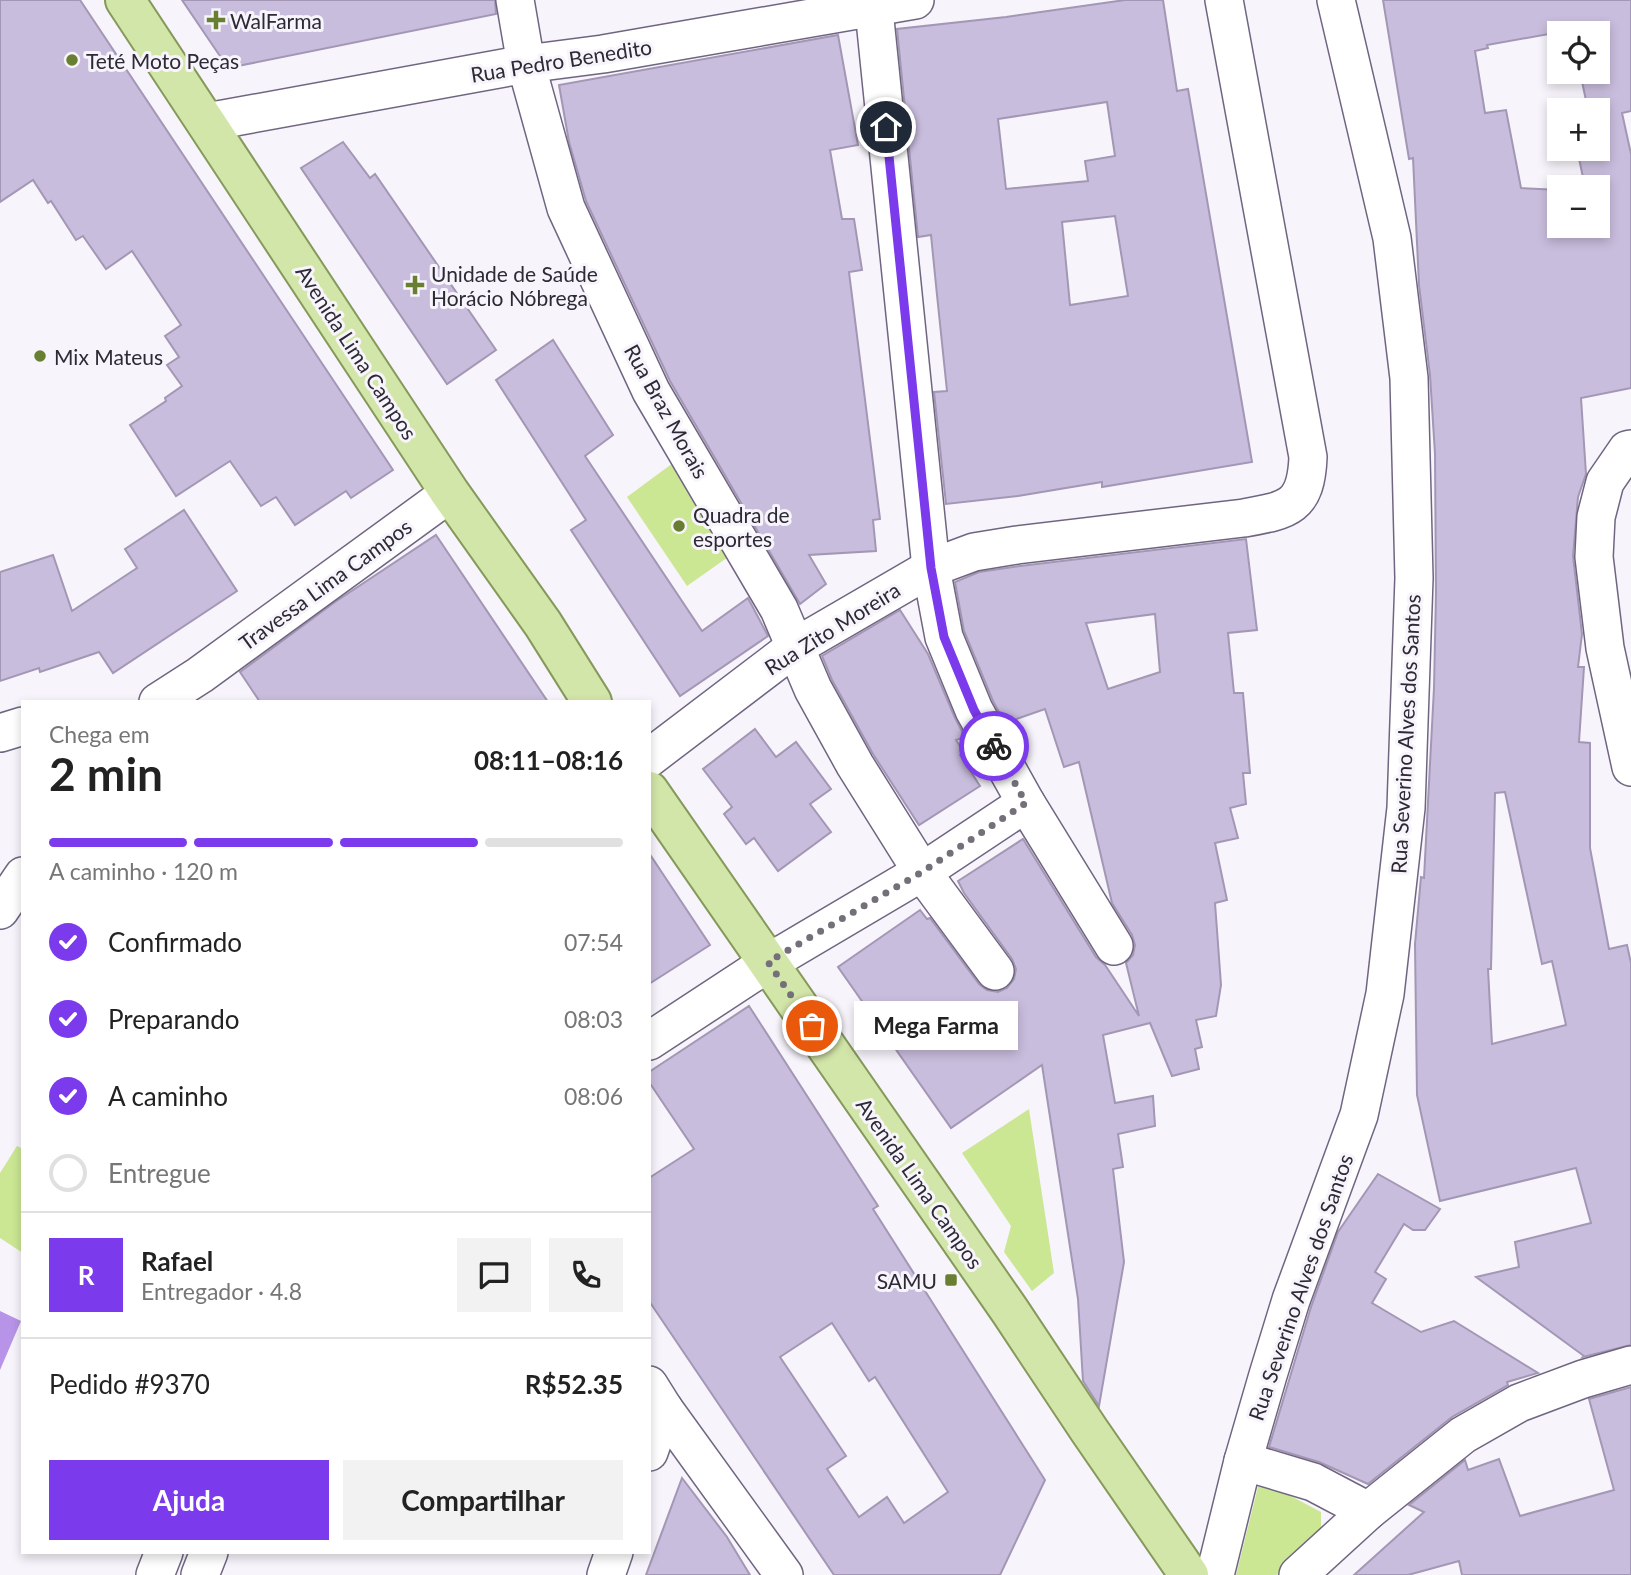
<!DOCTYPE html>
<html lang="pt">
<head>
<meta charset="utf-8">
<style>
	:root { --surface:#fff; --page:#f2f2f2; --text:#222; --muted:#767676; --line:#e0e0e0; --accent:#7c3aed }
	body { margin:0; font-family:Lato,sans-serif; background:var(--page); color:var(--text); height:100vh; display:flex; flex-direction:column; font-size:26px; white-space:nowrap }
	* { box-sizing:border-box; margin:0 }
	p { font-size:23px; color:var(--muted) }
	.icon { flex:none; width:38px; height:38px; fill:none; stroke:currentColor; stroke-width:2; stroke-linecap:round; stroke-linejoin:round }
	.map { position:relative; flex:1; overflow:hidden }
	.drawer { position:absolute; left:21px; top:700px; width:630px; height:854px; display:flex; flex-direction:column; background:var(--surface); border-radius:0px; box-shadow:0 4px 10px #0003 }
	.drawer>* { flex:none }
	.fabs { position:absolute; left:1547px; top:21px; display:grid; gap:14px }
	.fabs a { display:grid; place-items:center; width:63px; height:63px; border-radius:0px; background:var(--surface); box-shadow:0 4px 10px #0003; font-size:35px }
	.pin { position:absolute; display:grid; place-items:center; width:60px; height:60px; color:#fff; margin:-30px; border:4px solid #fff; border-radius:50%; box-shadow:0 2px 7px #0007 }
	.courier { position:absolute; display:grid; place-items:center; width:70px; height:70px; margin:-35px; border:5px solid #7c3aed; border-radius:50%; background:#fff; color:#222; box-shadow:0 2px 9px #0007 }
	.bubble { position:absolute; height:49px; border-radius:0px; background:var(--surface); box-shadow:0 4px 10px #0003; font-size:23px; font-weight:700; line-height:49px; text-align:center }
	.overview em { font-style:normal; font-weight:700 }
	.overview div { display:flex; flex-direction:column-reverse }
	.overview { display:flex; align-items:center; justify-content:space-between; height:119px; padding:0 28px }
	h1 { font-size:46px; font-weight:700; line-height:52px }
	.bar { display:grid; grid-template-columns:repeat(4,1fr); gap:10px 7px; align-content:center; height:84px; padding:0 28px }
	.bar i { height:9px; border-radius:5px; background:var(--line) }
	.bar .selected { background:var(--accent) }
	.bar p { grid-column:span 4 }
	.line { display:flex; align-items:center; gap:18px; padding:0 28px; border-top:2px solid var(--line) }
	.line div { flex:1 }
	.round { display:grid; place-items:center; flex:none; width:74px; height:74px; border-radius:0px; background:var(--page) }
	ol { padding:0 28px; list-style:none }
	li { display:flex; align-items:center; gap:21px; height:77px }
	li p { margin-inline-start:auto }
	li .icon { padding:7px; border-radius:50%; background:var(--accent); color:#fff; stroke-width:4 }
	li:last-child { color:var(--muted) }
	li i { width:38px; height:38px; border:4px solid var(--line); border-radius:50% }
	.primary-button { display:flex; gap:14px; margin-top:auto; padding:14px 28px }
	.primary-button a { flex:1; height:80px; border-radius:0px; background:var(--accent); color:#fff; font-size:28px; font-weight:700; line-height:80px; text-align:center }
	.primary-button a+a { background:var(--page); color:var(--text) }
	.map>svg:first-child { display:block }
	.green { fill:#cbe794 }
	.water { fill:#b794e7 }
	.building { fill:#c9bddd; stroke:#a397b5; stroke-width:2; fill-rule:evenodd }
	.lines { fill:none; stroke-linecap:round; stroke-linejoin:round }
	.minor-casing { stroke:#706581; stroke-width:40 }
	.major-casing { stroke:#85995b; stroke-width:42 }
	.minor { stroke:#fff; stroke-width:37 }
	.major { stroke:#d3e6a9; stroke-width:38 }
	.done { stroke:#74707a; stroke-width:7; stroke-dasharray:0 12.6 }
	.route { stroke:#7c3aed; stroke-width:9 }
	.poi-dot { fill:#687f31; stroke:#f7f4fb; stroke-width:2.5 }
	.labels { text-anchor:middle; dominant-baseline:central; stroke-width:6; stroke-linejoin:round; paint-order:stroke }
	.poi-label { font-size:21px; fill:#2d2935; stroke:#f7f4fb; text-anchor:start }
	.street-label { font-size:21px; fill:#2d2935; stroke:#f7f4fb }
</style>
</head>
<body>
<div class="map">
<svg width="1631" height="1575" viewBox="0 0 1631 1575">
	<rect width="100%" height="100%" fill="#f7f4fb"/>
	<!-- green -->
	<g class="green">
		<path d="M673,463L731,555L687,586L627,497Z"/>
		<path d="M1029,1109L1054,1273L1032,1291L1004,1252L1011,1226L962,1153Z"/>
		<path d="M17,1146L23,1149V1253L0,1238V1173Z"/>
		<path d="M1270,1485L1321,1512V1529L1277,1575H1236L1258,1487Z"/>
	</g>
	<!-- water -->
	<path class="water" d="M0,1311L21,1321L0,1370Z"/>
	<!-- building -->
	<g class="building">
		<path d="M0,0H80L393,470L351,498L346,491L295,525L276,497L261,506L230,461L176,496L130,425L166,401L165,398L182,386L167,365L179,357L165,336L181,325L132,251L106,269L83,236L76,240L51,201L48,203L33,180L0,202Z"/>
		<path d="M182,0H495L496,14L228,68Z"/>
		<path d="M1125,0H1163L1177,91L1188,89L1252,462L1102,487V482L1018,496L946,504L934,392L947,391L937,295L931,235L918,237L897,29L1006,17ZM1107,102L1115,156L1085,161L1088,181L1006,189L998,119ZM1115,216L1128,296L1070,305L1062,222Z"/>
		<path d="M1383,0H1631V111L1622,113L1631,154V388L1581,398L1586,474L1578,497L1573,556L1582,634L1578,667H1584L1579,742L1590,743V848L1609,949L1627,945L1631,963V1345L1583,1357L1584,1356L1476,1277L1519,1267L1515,1242L1591,1223L1576,1168L1440,1201L1417,1095L1415,944L1421,877L1424,878L1434,688L1436,593L1435,454L1430,375L1419,285L1413,158L1409,159ZM1571,30V33H1598V72H1580L1588,110H1598V149H1577L1585,187H1598V226H1559V190L1521,188L1506,110L1485,113L1475,51L1488,48L1487,45ZM1505,792L1542,964L1552,961L1566,1025L1492,1044L1488,969H1491L1495,793Z"/>
		<path d="M838,35L858,145L830,150L842,219H854L862,270L849,272L880,519L873,520L876,551L809,555L826,584L800,604L670,381L586,201L569,142L559,85Z"/>
		<path d="M343,142L370,178L375,174L496,350L447,384L301,168Z"/>
		<path d="M553,340L613,435L585,456L702,631L748,598L768,636L680,696L571,530L586,520L496,380Z"/>
		<path d="M184,510L237,591L113,673L99,652L40,672L39,668L0,681V572L53,555L72,611L137,568L125,549Z"/>
		<path d="M436,535L548,702H260L240,672L335,602Z"/>
		<path d="M1246,539L1257,630L1228,633L1234,693H1243L1250,773H1243L1246,804L1230,808L1238,838L1215,843L1227,900L1215,903L1221,985L1216,1016L1196,1020L1202,1047L1195,1049L1199,1069L1172,1076L1150,1023L1103,1035L1115,1103L1153,1096L1155,1126L1118,1134L1123,1167L1113,1169L1124,1262L1099,1406L1083,1381L1078,1299L1042,1065L951,1128L838,967L920,910L927,919L930,918L979,984L987,990L998,992L1007,988L1014,979L1016,969L1012,959L964,893L958,881L1023,839L1096,957L1105,965L1139,1016L1126,963L1133,955L1135,945L1132,935L1112,903L1079,762L1064,767L1045,709L1005,723L993,701L964,631L955,582L979,572L1020,566ZM1155,614L1160,672L1108,689L1086,623Z"/>
		<path d="M900,610L928,654L955,718L965,737L956,740L964,752L960,755L980,786L919,825L873,754L832,680L822,656Z"/>
		<path d="M755,729L776,757L796,742L831,789L810,804L831,832L778,871L754,838L746,844L724,814L732,807L703,769Z"/>
		<path d="M649,853L710,945L649,984Z"/>
		<path d="M749,1006L878,1206L873,1209L1045,1480L1000,1575H834L649,1301V1178L694,1149L649,1082V1072ZM832,1323L869,1381L875,1377L948,1492L904,1523L887,1497L859,1517L827,1469L846,1456L780,1357Z"/>
		<path d="M1378,1174L1440,1209L1425,1230H1413L1404,1224L1375,1272L1386,1279L1372,1303L1421,1332L1454,1321L1538,1373L1507,1382L1508,1385L1452,1417L1368,1484L1319,1462L1269,1447L1311,1307L1338,1232Z"/>
		<path d="M1631,1387V1575H1462L1459,1561L1408,1575H1354L1424,1512L1409,1505L1465,1460L1468,1470L1499,1459L1520,1516L1614,1490L1589,1399Z"/>
		<path d="M682,1478L727,1537L750,1575H646Z"/>
	</g>
	<g class="lines">
		<defs>
			<g id="minor">
				<path d="M515,0L526,64L566,208L651,391L779,609L813,689L855,765L922,872L995,971"/>
				<path d="M873,0L931,568L944,637L974,710L1026,803L1114,946"/>
				<path d="M207,122L526,64L603,54L915,0"/>
				<path d="M1631,449L1627,450L1605,482L1596,517L1594,557L1605,648L1631,767"/>
				<path d="M158,702L200,675L450,493"/>
				<path d="M0,733L23,726"/>
				<path d="M649,758L795,647L931,568L974,552L1017,545L1244,518C1289,510 1306,507 1308,457L1224,0"/>
				<path d="M0,910L23,876"/>
				<path d="M649,1041L768,963L922,872L1026,803"/>
				<path d="M649,1385L664,1409L784,1575"/>
				<path d="M649,1452L664,1409"/>
				<path d="M1243,1461L1313,1482L1368,1511"/>
				<path d="M155,1575L164,1552"/>
				<path d="M200,1575L209,1552"/>
				<path d="M606,1575L614,1552"/>
				<path d="M1215,1575L1243,1461L1268,1375L1291,1300L1359,1115L1385,994L1406,808L1414,578L1409,378L1392,238L1336,0"/>
				<path d="M1298,1575L1368,1511L1463,1435L1519,1403L1583,1379L1631,1365"/>
			</g>
			<g id="major">
				<path d="M125,0L450,493L543,624L592,702"/>
				<path d="M649,791L1010,1311L1089,1430L1189,1575"/>
			</g>
		</defs>
		<!-- minor casing -->
		<use href="#minor" class="minor-casing"/>
		<!-- major casing -->
		<use href="#major" class="major-casing"/>
		<!-- minor -->
		<use href="#minor" class="minor"/>
		<!-- major -->
		<use href="#major" class="major"/>
	</g>
	<g class="lines">
		<!-- done -->
		<path class="done" d="M812,1026L768,962L922,872L1026,803L994,746"/>
		<!-- route -->
		<path class="route" d="M886,127L931,568L944,637L974,710L994,746"/>
	</g>
	<!-- markers -->
	<g class="poi-dot">
		<path d="M212.5 9.5h7v7h7v7h-7v7h-7v-7h-7v-7h7z"/>
		<circle cx="72" cy="60" r="7"/>
		<path d="M411.5 274.5h7v7h7v7h-7v7h-7v-7h-7v-7h7z"/>
		<circle cx="40" cy="356" r="7"/>
		<circle cx="679" cy="526" r="7"/>
		<rect x="944" y="1273" width="14" height="14" rx="3.5"/>
	</g>
	<g class="labels">
		<!-- poi labels -->
		<g class="poi-label">
			<text x="230" y="20">WalFarma</text>
			<text x="86" y="60">Teté Moto Peças</text>
			<text x="431" y="273">Unidade de Saúde<tspan x="431" dy="24">Horácio Nóbrega</tspan></text>
			<text x="54" y="356">Mix Mateus</text>
			<text x="693" y="514">Quadra de<tspan x="693" dy="24">esportes</tspan></text>
			<text x="937" y="1280" text-anchor="end">SAMU</text>
		</g>
		<!-- street labels -->
		<g class="street-label">
			<text transform="translate(561 60) rotate(-9)">Rua Pedro Benedito</text>
			<text transform="translate(357 352) rotate(57)">Avenida Lima Campos</text>
			<text transform="translate(667 411) rotate(61)">Rua Braz Morais</text>
			<text transform="translate(325 584) rotate(-36)">Travessa Lima Campos</text>
			<text transform="translate(832 628) rotate(-32)">Rua Zito Moreira</text>
			<text transform="translate(1405 734) rotate(-87)">Rua Severino Alves dos Santos</text>
			<text transform="translate(920 1183) rotate(55)">Avenida Lima Campos</text>
			<text transform="translate(1300 1287) rotate(-71)">Rua Severino Alves dos Santos</text>
		</g>
	</g>
</svg>
<div class="fabs">
<a><svg class="icon" aria-label="locate" viewBox="0 0 24 24"><circle cx="12" cy="12" r="6"/><path d="M12 2v4M12 18v4M2 12h4M18 12h4"/></svg></a>
<a>+</a>
<a>−</a>
</div>
<div class="pin" style="left:812px;top:1026px;background:#ea580c"><svg class="icon" aria-label="bag" viewBox="0 0 24 24"><path d="M5 8h14l-1 12H6zM9 8a3 3 0 0 1 6 0"/></svg></div>
<div class="pin" style="left:886px;top:127px;background:#1f2937"><svg class="icon" aria-label="home" viewBox="0 0 24 24"><path d="M3 11l9-7 9 7M6 9v11h12V9"/></svg></div>
<div class="courier" style="left:994px;top:746px"><svg class="icon" aria-label="bike" viewBox="0 0 24 24"><circle cx="6" cy="16" r="4"/><circle cx="18" cy="16" r="4"/><path d="M6 16l4-8h5l3 8M10 8l3 8H6M13 5h3"/></svg></div>
<div class="bubble" style="left:854px;top:1001px;width:164px">Mega Farma</div>
<section class="drawer">
<div class="overview"><div><h1>2 min</h1><p>Chega em</p></div><em>08:11–08:16</em></div>
<div class="bar"><i class="selected"></i><i class="selected"></i><i class="selected"></i><i></i><p>A caminho · 120 m</p></div>
<ol>
<li><svg class="icon" aria-label="check" viewBox="0 0 24 24"><path d="M5 12l5 5 9-10"/></svg>Confirmado<p>07:54</p></li>
<li><svg class="icon" aria-label="check" viewBox="0 0 24 24"><path d="M5 12l5 5 9-10"/></svg>Preparando<p>08:03</p></li>
<li><svg class="icon" aria-label="check" viewBox="0 0 24 24"><path d="M5 12l5 5 9-10"/></svg>A caminho<p>08:06</p></li>
<li><i></i>Entregue</li>
</ol>
<div class="line" style="height:126px"><b class="round" style="background:var(--accent);color:#fff">R</b><div><b>Rafael</b><p>Entregador · 4.8</p></div><a class="round"><svg class="icon" aria-label="chat" viewBox="0 0 24 24"><path d="M4 5h16v11H9l-5 4z"/></svg></a><a class="round"><svg class="icon" aria-label="phone" viewBox="0 0 24 24"><path d="M5 4h4l2 5-3 2q2 4 5 5l2-3 5 2v4C11 20 4 13 5 4z"/></svg></a></div>
<div class="line" style="height:91px"><div>Pedido #9370</div><b>R$52.35</b></div>
<div class="primary-button"><a>Ajuda</a><a>Compartilhar</a></div>
</section>
</div>
</body>
</html>
